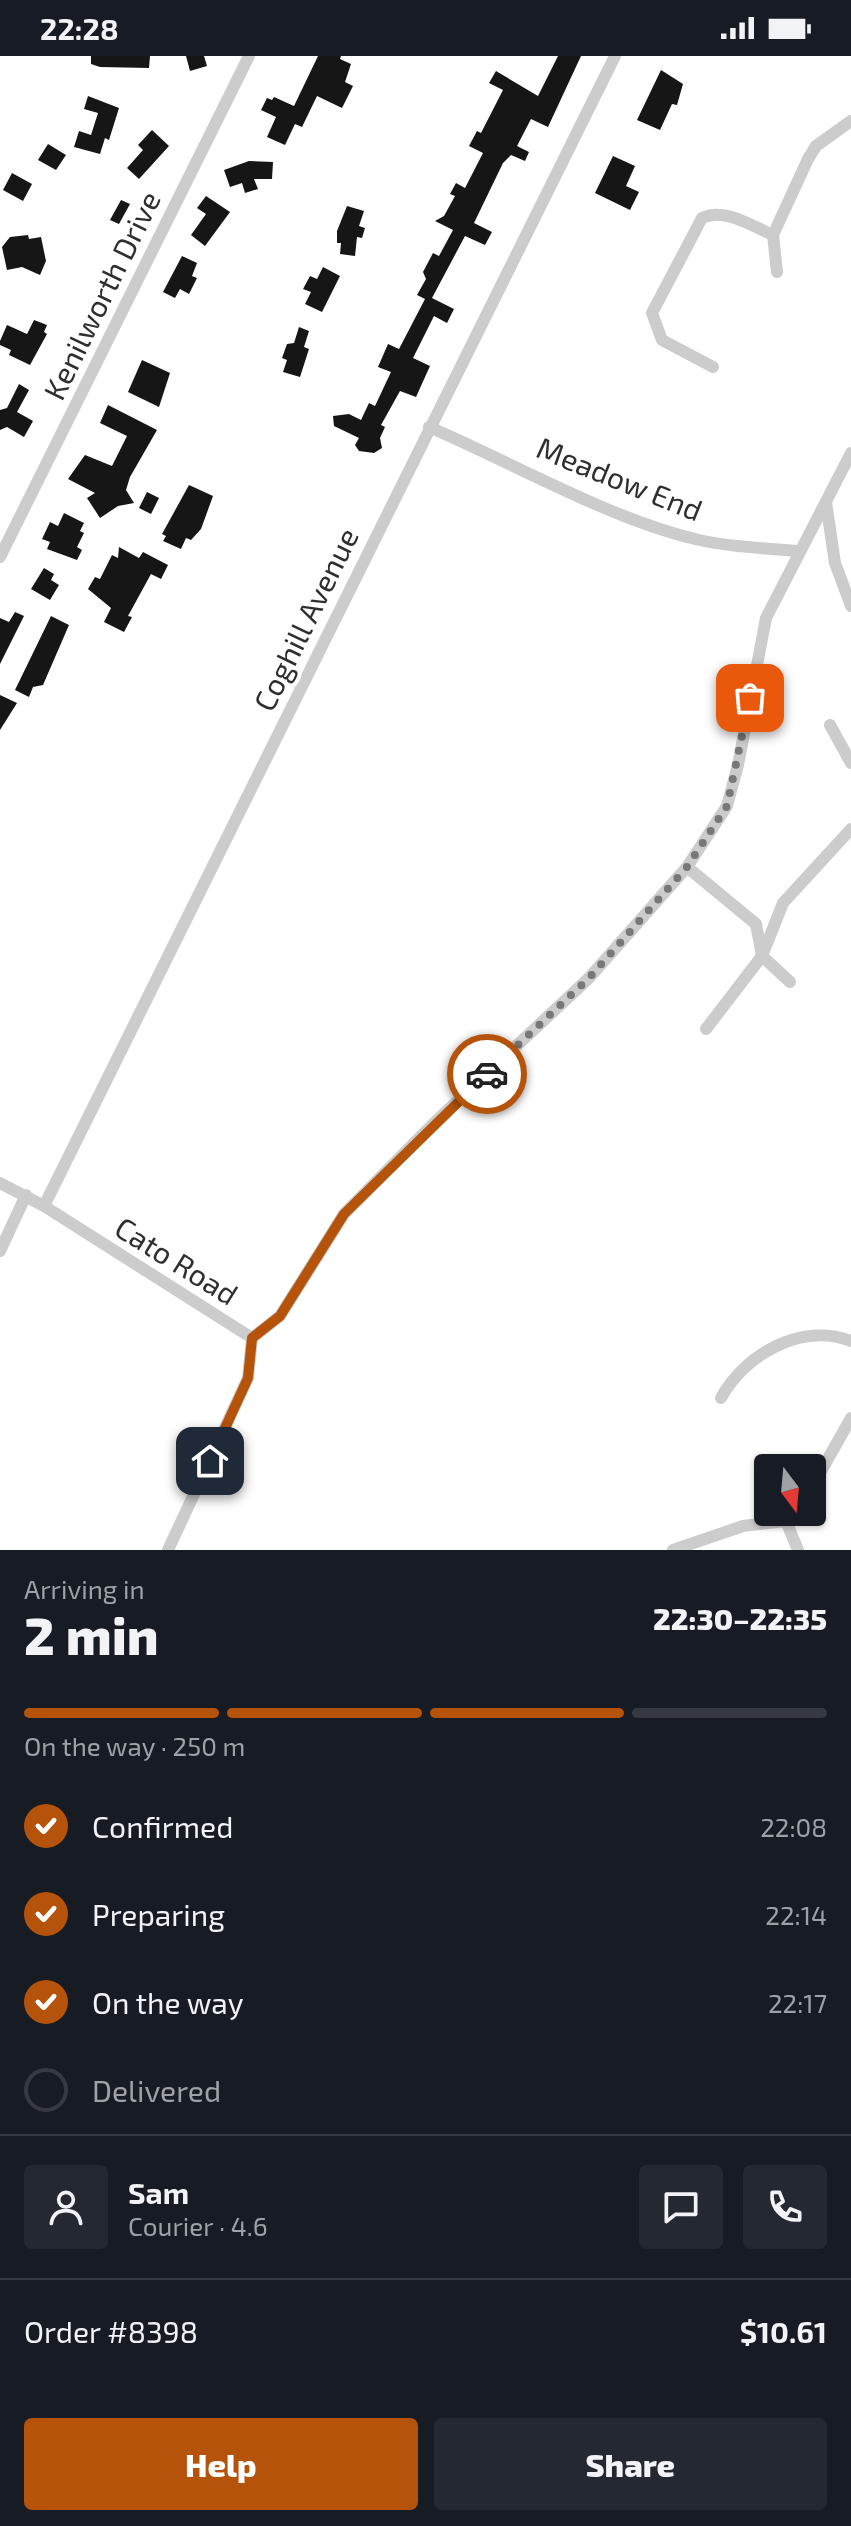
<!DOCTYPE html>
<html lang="en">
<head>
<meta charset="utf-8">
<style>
	:root { --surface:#171b24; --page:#242831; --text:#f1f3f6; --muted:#9ea1a6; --line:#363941; --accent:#b45309 }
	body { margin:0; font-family:"Exo 2",sans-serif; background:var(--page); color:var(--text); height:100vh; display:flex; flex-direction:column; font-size:30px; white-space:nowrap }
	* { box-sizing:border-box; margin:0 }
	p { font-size:26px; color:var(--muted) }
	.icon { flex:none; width:44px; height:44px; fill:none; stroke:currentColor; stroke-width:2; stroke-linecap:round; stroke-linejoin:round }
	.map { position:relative; height:1494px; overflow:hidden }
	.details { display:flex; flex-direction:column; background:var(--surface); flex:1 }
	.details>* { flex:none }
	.needle { width:52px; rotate:164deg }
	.fabs { position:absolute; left:754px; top:1398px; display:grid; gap:16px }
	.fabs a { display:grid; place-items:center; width:72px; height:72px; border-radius:8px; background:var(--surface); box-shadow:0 2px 6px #0004; font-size:40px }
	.pin { position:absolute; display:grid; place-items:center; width:68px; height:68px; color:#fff; margin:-34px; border-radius:16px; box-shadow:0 4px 12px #0006 }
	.courier { position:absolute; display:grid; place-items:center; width:80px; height:80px; margin:-40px; border:6px solid #b45309; border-radius:50%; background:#fff; color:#222; box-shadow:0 2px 10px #0007 }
	.summary em { font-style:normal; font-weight:800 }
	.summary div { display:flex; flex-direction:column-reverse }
	.summary { display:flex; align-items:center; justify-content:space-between; height:136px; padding:0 24px }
	h1 { font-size:52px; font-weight:800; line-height:60px }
	.bar { display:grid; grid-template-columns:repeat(4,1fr); gap:12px 8px; align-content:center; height:96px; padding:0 24px }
	.bar i { height:10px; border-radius:6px; background:var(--line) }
	.bar .active { background:var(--accent) }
	.bar p { grid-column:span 4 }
	.line { display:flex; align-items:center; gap:20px; padding:0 24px; border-top:2px solid var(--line) }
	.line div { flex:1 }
	.round { display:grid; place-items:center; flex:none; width:84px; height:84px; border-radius:8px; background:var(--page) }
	ol { padding:0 24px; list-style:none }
	li { display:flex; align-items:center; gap:24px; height:88px }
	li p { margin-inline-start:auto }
	li .icon { padding:8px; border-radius:50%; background:var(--accent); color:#fff; stroke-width:4 }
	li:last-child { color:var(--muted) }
	li i { width:44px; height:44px; border:4px solid var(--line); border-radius:50% }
	.cta { display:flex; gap:16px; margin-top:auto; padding:16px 24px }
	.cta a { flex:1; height:92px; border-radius:8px; background:var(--accent); color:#fff; font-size:32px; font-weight:800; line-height:92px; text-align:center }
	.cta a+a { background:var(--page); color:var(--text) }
	.status { display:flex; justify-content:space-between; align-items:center; height:56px; padding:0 40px; background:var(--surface); direction:ltr }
	.status svg { height:22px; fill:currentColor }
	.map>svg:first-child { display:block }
	.building { fill:#161616 }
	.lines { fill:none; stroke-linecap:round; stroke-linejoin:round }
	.street { stroke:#ccc; stroke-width:12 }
	.done { stroke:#787878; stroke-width:8; stroke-dasharray:0 14.4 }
	.route { stroke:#b45309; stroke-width:10 }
	.labels { text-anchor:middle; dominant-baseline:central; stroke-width:8; stroke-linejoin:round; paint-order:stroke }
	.street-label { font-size:30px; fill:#2f2f2f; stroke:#fff }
</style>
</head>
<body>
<div class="status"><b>22:28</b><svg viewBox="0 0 49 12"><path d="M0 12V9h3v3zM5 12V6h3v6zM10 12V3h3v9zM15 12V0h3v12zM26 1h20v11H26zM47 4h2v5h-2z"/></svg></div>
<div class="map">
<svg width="851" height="1494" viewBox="0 0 851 1494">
	<rect width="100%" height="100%" fill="#fff"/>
	<!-- building -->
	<g class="building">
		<path d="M91,0H150L149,12L100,11L91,8Z"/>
		<path d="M186,0H204L207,10L190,15Z"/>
		<path d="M318,0H341L340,3L351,8L345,26L353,30L342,52L317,40L302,71L295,68L285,89L267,81L276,61L261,54L267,42L272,44L274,41L294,50Z"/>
		<path d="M558,0H581L548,71L531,63L517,90L529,96L525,105L511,99L503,107L474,167L492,176L485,189L465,180L432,242L454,253L447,267L434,260L413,302L430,310L416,341L400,335L381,369L385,371L380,382L382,392L374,397L359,395L355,389L359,382L334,370L333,360L349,358L361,364L369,347L375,350L391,316L378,311L388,288L399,293L425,243L417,239L426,223L423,216L433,197L439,200L453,174L435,165L444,160L455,140L450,138L456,127L465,132L483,97L469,90L477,75L481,77L503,34L489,27L496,15L538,40Z"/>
		<path d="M661,14L683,28L677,49L672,48L660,74L637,64Z"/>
		<path d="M88,40L119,52L109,84L105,82L100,98L74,91L79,75L91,79L98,57L84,53Z"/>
		<path d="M152,74L169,90L139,123L127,112L143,94L138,89Z"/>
		<path d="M48,88L66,99L56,114L38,104Z"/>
		<path d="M613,100L635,110L626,130L639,136L630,154L595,137Z"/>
		<path d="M249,105L273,106L272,123H254L258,133L245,137L242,127L230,131L224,114Z"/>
		<path d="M12,117L32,128L23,145L3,134Z"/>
		<path d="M206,140L230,156L205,190L191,179L206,158L197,152Z"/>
		<path d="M121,144L130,148L119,168L110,164Z"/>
		<path d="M347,150L364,155L359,170L365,172L362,182L357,181L355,200L340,198L341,187H337V175Z"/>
		<path d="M28,179L29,183L41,181L46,205L40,219L22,211L7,214L2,191L10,181Z"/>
		<path d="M182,200L197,207L192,220L197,222L189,238L180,233L175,242L163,236Z"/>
		<path d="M323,211L340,220L322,256L305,248L311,236L303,233L310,220L317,223Z"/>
		<path d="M34,264L47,269L44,276L47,278L30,309L9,299L11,294L0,289V285L7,269L27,278Z"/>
		<path d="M299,271L309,275L304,291L309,293L300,321L283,316L287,304L282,302L287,288L294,287Z"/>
		<path d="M142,304L170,317L159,351L128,336Z"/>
		<path d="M19,328L29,334L17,356L33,365L24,381L7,371L0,374V354L7,352Z"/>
		<path d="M108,349L157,374L130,421L126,434L134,447L118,450L100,462L87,442L95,437L68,423L85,399L112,410L127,380L100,367Z"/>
		<path d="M189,429L213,440L201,473L191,484L186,482L181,493L163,485L166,480L162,478Z"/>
		<path d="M147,436L159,442L151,458L139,452Z"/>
		<path d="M64,457L84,467L80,475L84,477L77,491L82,494L77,504L47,493L50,486L42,483L50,466L58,470Z"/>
		<path d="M119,491L139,502L143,496L168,509L161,523L151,518L128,560L132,561L124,576L104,566L111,552L88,533L95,521L100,523L112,499L118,502Z"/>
		<path d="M44,512L54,518L51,524L59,529L50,544L31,533Z"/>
		<path d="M15,556L24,560L0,608V562L9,566Z"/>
		<path d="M51,560L69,569L43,629L33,631L29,641L15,634Z"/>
		<path d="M0,639L17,647L0,674Z"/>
	</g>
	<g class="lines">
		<!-- street -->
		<g class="street">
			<path d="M777,216L773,179L808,103L816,90L851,65"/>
			<path d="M713,311L662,284L652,257L702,162C724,151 752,170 773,179"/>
			<path d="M429,371C511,406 610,463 695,483C728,491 764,492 798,495"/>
			<path d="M826,446L835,507L851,550"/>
			<path d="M0,501L249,0"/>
			<path d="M830,669L851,707"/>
			<path d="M687,811L756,868L762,900L790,926"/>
			<path d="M706,973L762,900L783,847L851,773"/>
			<path d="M0,1127L44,1150L252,1282L248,1322L168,1494"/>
			<path d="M44,1150L615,0"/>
			<path d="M0,1195L26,1139"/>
			<path d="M252,1282L280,1260L344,1158L433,1068L589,922L687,811L727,750L738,709L766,562L851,397"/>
			<path d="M721,1342C744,1299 801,1266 851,1285"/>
			<path d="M812,1431L851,1362"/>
			<path d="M786,1465L798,1494"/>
			<path d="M673,1494L743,1470L786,1465L796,1456"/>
		</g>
	</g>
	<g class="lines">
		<!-- done -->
		<path class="done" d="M487,1018L589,922L687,811L727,750L750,642"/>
		<!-- route -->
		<path class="route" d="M210,1405L248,1322L252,1282L280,1260L344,1158L487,1018"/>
	</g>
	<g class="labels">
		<!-- street labels -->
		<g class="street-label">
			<text transform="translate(101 239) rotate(-64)">Kenilworth Drive</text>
			<text transform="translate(620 422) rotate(22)">Meadow End</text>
			<text transform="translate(305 563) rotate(-64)">Coghill Avenue</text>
			<text transform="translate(177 1204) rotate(32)">Cato Road</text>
		</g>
	</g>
</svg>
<div class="fabs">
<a><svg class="needle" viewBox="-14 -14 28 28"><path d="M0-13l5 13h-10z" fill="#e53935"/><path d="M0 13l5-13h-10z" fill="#9ea1a6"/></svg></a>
</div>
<div class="pin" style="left:750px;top:642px;background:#ea580c"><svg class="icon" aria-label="bag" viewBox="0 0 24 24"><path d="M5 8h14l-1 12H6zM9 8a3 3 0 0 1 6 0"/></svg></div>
<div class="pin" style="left:210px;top:1405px;background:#1f2937"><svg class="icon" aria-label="home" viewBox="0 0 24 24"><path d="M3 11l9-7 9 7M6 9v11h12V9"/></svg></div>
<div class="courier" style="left:487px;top:1018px"><svg class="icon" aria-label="car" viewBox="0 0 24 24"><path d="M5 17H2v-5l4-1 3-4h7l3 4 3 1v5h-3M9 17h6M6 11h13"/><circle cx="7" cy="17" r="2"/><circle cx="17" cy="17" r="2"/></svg></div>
</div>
<section class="details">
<div class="summary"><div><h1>2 min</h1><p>Arriving in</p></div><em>22:30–22:35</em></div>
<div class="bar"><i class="active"></i><i class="active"></i><i class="active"></i><i></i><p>On the way · 250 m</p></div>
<ol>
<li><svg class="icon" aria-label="check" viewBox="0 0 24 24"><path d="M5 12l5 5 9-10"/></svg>Confirmed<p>22:08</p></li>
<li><svg class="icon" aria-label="check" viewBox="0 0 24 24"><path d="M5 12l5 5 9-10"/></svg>Preparing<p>22:14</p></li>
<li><svg class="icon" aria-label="check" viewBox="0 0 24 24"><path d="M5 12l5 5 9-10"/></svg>On the way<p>22:17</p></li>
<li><i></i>Delivered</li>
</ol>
<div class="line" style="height:144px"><a class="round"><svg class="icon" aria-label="person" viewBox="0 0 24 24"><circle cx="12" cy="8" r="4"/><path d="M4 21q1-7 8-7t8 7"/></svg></a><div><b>Sam</b><p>Courier · 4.6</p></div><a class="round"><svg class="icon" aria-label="chat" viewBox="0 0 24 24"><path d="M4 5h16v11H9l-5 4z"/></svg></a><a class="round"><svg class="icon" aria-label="phone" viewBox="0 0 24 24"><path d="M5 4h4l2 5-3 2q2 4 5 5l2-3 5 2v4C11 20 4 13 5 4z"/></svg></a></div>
<div class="line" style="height:104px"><div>Order #8398</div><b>$10.61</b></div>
<div class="cta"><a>Help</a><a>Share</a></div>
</section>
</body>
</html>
